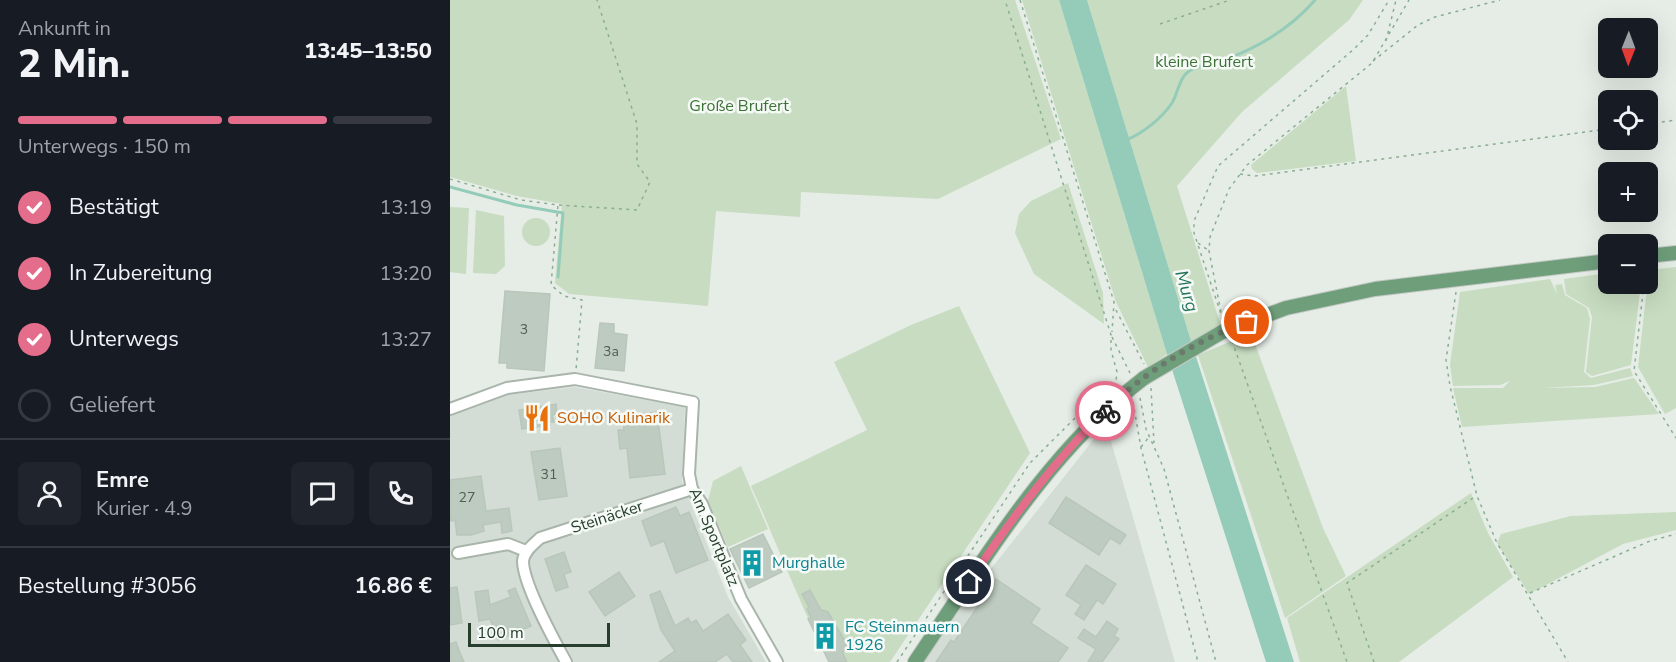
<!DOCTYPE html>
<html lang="de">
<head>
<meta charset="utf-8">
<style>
	:root { --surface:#171b24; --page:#20242c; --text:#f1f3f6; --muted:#9ea1a6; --line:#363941; --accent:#e46d8b }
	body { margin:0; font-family:"Nunito Sans",sans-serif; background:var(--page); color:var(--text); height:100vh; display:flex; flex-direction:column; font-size:22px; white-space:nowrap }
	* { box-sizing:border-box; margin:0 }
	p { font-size:20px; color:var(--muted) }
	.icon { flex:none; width:33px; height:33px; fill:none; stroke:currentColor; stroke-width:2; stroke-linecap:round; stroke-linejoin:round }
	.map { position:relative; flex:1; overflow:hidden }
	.side { display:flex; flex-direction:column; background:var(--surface); width:450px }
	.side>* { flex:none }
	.needle { width:39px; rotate:181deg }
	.fabs { position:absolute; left:1148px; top:18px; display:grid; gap:12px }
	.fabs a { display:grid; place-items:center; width:60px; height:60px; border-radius:9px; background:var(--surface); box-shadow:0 6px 24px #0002; font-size:30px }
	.scale { position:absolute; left:18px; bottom:15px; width:142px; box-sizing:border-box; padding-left:6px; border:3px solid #273e2c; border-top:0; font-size:16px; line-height:21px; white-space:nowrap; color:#273e2c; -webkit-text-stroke:4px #f6faf6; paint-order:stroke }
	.pin { position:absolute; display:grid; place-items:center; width:51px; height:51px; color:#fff; margin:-26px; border:3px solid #fff; border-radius:50%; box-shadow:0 2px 6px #0007 }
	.courier { position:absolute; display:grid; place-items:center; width:60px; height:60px; margin:-30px; border:4px solid #e46d8b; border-radius:50%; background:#fff; color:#222; box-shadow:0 2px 8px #0007 }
	.summary em { font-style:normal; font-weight:800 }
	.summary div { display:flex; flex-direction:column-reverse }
	.summary { display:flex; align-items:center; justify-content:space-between; height:102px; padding:0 18px }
	h1 { font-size:39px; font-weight:800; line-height:45px }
	.bar { display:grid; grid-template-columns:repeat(4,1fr); gap:9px 6px; align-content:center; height:72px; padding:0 18px }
	.bar i { height:8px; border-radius:4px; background:var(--line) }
	.bar .active { background:var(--accent) }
	.bar p { grid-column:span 4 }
	.line { display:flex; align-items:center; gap:15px; padding:0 18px; border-top:2px solid var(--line) }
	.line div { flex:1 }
	.round { display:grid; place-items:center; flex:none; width:63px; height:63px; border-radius:9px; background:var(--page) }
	ol { padding:0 18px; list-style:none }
	li { display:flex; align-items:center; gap:18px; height:66px }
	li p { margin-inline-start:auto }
	li .icon { padding:6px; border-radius:50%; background:var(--accent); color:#fff; stroke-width:4 }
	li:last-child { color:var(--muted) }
	li i { width:33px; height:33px; border:3px solid var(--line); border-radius:50% }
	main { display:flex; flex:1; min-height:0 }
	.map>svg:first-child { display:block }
	.built { fill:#d4ddd5 }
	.green { fill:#c7dcc1 }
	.water { fill:#94ccb9 }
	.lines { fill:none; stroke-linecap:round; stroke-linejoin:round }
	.stream { stroke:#94ccb9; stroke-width:3 }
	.building { fill:#becbc0; stroke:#b9c6ba; stroke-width:1.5 }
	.minor-casing { stroke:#a9b5aa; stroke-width:14 }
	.major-casing { stroke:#c3c9c4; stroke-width:16 }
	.path { stroke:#8aae91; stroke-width:1.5; stroke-dasharray:3 4.5; stroke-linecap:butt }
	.minor { stroke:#fff; stroke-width:10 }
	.major { stroke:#6f9e7b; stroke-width:14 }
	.major-bridge-casing { stroke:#c3c9c4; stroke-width:16; stroke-linecap:butt }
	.major-bridge { stroke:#6f9e7b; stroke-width:14 }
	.done { stroke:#6a7b6d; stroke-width:6; stroke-dasharray:0 10.8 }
	.route { stroke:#e46d8b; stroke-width:8 }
	.labels { text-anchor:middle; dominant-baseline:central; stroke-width:5; stroke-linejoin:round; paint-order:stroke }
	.number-label { font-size:14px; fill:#4d6151 }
	.park-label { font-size:16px; fill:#3b7135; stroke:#f6faf6 }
	.food-label { font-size:16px; fill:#c56008; stroke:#f6faf6; text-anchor:start }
	.street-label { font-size:16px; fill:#273e2c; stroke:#f6faf6 }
	.culture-label { font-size:16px; fill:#0d838f; stroke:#f6faf6; text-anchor:start }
	.water-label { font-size:18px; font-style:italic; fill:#26745b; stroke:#f6faf6 }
</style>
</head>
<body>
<main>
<section class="side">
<div class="summary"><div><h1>2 Min.</h1><p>Ankunft in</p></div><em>13:45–13:50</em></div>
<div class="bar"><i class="active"></i><i class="active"></i><i class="active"></i><i></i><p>Unterwegs · 150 m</p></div>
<ol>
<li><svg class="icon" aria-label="check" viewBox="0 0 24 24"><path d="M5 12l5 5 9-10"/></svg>Bestätigt<p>13:19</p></li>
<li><svg class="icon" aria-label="check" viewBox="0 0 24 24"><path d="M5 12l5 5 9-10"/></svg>In Zubereitung<p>13:20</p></li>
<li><svg class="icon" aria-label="check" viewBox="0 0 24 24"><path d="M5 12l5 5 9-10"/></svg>Unterwegs<p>13:27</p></li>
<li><i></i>Geliefert</li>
</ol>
<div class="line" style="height:108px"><a class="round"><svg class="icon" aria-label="person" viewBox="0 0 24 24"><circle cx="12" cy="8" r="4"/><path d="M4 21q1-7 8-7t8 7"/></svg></a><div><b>Emre</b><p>Kurier · 4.9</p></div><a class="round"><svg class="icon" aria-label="chat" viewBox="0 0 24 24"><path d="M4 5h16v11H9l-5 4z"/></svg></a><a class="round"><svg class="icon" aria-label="phone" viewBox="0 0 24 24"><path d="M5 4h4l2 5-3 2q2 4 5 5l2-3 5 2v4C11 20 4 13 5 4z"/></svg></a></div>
<div class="line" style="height:78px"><div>Bestellung #3056</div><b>16.86 €</b></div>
</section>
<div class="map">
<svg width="1226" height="662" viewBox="0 0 1226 662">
	<rect width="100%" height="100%" fill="#e6ede6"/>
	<!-- built -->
	<g class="built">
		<path d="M125,387L235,407L232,481L278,597L316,662H0V416L57,395Z"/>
		<path d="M656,424L725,662H473L517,599Z"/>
	</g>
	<!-- green -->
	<g class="green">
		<path d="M0,0H565L611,139L488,199L351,192L350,217L266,211L258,306L119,294L105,283L112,204L67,196L0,177Z"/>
		<path d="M572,0H609L717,354L698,367L666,302Z"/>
		<path d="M637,0H913L899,20L792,112L727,186L771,326L741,341Z"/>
		<path d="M896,86L906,161L807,173L802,169L801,165Z"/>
		<path d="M618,183L653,293L654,324L584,274L565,233L569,214L581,201Z"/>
		<path d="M0,207L19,208L16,274L0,272Z"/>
		<path d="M26,210L54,216L55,266L46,274L23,273Z"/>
		<circle cx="86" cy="232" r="14"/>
		<path d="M1226,267V408L1215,414L1188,367L1199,270Z"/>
		<path d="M1158,273V284H1191L1181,365L1142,376L1136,372L1142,317L1139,308L1116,294L1114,279Z"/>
		<path d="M1100,279L1107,294L1105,285L1112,284L1115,295L1137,308L1140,319L1134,372L1141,378L1180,368L1183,376L1144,385L1092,388L1145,387L1184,378L1209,414L1012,427L1003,388H1053L1060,381L1050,385L1003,386L1000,365L1010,292Z"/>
		<path d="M509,306L580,453L440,662H379C350,605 327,544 301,486L417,430L384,362L461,325Z"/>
		<path d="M801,333L873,528L896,576L835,618L748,355Z"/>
		<path d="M291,466L318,529L278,547L258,501L263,481Z"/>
		<path d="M1021,493L1038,533L1063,577L949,662H850L837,618Z"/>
		<path d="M1226,512V530L1173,544L1079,594L1047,543L1051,534L1121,516Z"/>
	</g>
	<!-- water -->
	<path class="water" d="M609,0H637L741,341L844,662H816L717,354Z"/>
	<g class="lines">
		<!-- stream -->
		<g class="stream">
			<path d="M676,140C692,134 712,118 722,103C728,93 729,78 739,71C748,65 764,64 774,60C809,47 841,28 865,0"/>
			<path d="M0,187L67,205L113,213L108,277"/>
		</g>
	</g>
	<!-- building -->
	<g class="building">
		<path d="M55,291L100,294L94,371L57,368V363H49Z"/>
		<path d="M150,323L164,324V333L177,335L174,371L145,368Z"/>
		<path d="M106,404L107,414L102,415L104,422H99L100,425L72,429L69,410Z"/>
		<path d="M207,412L215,474L180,478L177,448L170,449L168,430H174L173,416Z"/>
		<path d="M110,448L117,496L89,500L81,452Z"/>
		<path d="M31,476L36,511L59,508L62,531L52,533L51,522L33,525L34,531L21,535H7L5,520L1,521L0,513V480Z"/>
		<path d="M616,497L676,535L670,544L660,538L649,555L599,523Z"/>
		<path d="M226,507L230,516L239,512L258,560L226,573L214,541L201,546L192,521Z"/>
		<path d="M313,534L332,572L299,588L280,549Z"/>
		<path d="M114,552L121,572L114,574L118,587L106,591L95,559Z"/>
		<path d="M636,565L666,584L653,604L647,600L634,620L625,614L631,605L616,595Z"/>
		<path d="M169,572L185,596L155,616L139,592Z"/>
		<path d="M546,579L590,609L581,623L618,648L608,662H486L501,640L504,642Z"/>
		<path d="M7,587L12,623L0,625V588Z"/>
		<path d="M65,588L81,626L48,640L40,619L29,621L25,592L38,590L40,605L61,597L58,591Z"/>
		<path d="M360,590L371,610L378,612L399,648L392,652L397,662H379L358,619L361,618L357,609L359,607L352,594Z"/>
		<path d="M210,591L225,626L238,618L241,623L246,620L253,631L278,614L296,640L290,645L302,662H283L277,654L265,662H209L225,651L211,630L200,595Z"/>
		<path d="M657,621L668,629L664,636L669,639L652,662H638L646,649L628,638L634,629L646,637Z"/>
		<path d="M6,642L10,653L14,662H0V644Z"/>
	</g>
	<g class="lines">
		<defs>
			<g id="minor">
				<path d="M0,409L57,388L125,379L243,402L239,474L242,489L252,504L291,599L327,662"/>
				<path d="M8,553L58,544L76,551"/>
				<path d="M116,662C104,640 73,584 73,561C74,551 83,545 90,538L242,489"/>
			</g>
			<g id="major">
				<path d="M1197,256L1226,253"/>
				<path d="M772,332L836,308L925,289L1158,261"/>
				<path d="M465,662C533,562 596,453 694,378"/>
			</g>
		</defs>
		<!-- minor casing -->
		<use href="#minor" class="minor-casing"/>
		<!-- major casing -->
		<use href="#major" class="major-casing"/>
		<!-- path -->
		<g class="path">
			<path d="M570,0L664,302L662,332"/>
			<path d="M710,24L780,0"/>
			<path d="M936,41L946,0"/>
			<path d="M923,61L968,25L985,17L1050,0"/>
			<path d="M1197,124L1226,120"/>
			<path d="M790,174L805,176L1158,129"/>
			<path d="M0,179L71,200L108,205L101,285L114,296L132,300L126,370"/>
			<path d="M109,205L187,210L200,182L187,164V124L147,0"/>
			<path d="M748,243L758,250"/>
			<path d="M1194,284L1184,371L1226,438"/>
			<path d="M1006,292L996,360L1000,386L1027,496L1047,543L1118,662"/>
			<path d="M666,310L694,364"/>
			<path d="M771,312L759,251L760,237L779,189L797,165L922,63L959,0"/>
			<path d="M773,320L744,233V221L768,166L904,49L918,35L939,0"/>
			<path d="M662,337L680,373"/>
			<path d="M782,341L897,662"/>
			<path d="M701,388L704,443"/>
			<path d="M690,398L696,429L714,469L766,662"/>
			<path d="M683,402L691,448L748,662"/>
			<path d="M691,447L699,437"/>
			<path d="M1080,593L1200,541L1226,534"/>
			<path d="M447,662L580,463L628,415L660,390L666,381L667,372L661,350V335L555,0"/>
			<path d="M924,662L897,583L1026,496"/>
		</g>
		<!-- minor -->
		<use href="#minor" class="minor"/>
		<!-- major -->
		<use href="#major" class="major"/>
		<defs>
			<path id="major-bridge" d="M694,378L772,332"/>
		</defs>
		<!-- major-bridge casing -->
		<use href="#major-bridge" class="major-bridge-casing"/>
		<!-- major-bridge -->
		<use href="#major-bridge" class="major-bridge"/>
	</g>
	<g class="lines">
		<!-- done -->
		<path class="done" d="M655,411C694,372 745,341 797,322"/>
		<!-- route -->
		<path class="route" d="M519,582C560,521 603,462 655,411"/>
	</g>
	<!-- icons -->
	<defs>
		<symbol id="restaurant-bare" viewBox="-9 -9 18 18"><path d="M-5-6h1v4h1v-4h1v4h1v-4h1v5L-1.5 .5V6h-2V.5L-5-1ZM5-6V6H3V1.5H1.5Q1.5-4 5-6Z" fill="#e8710a" stroke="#f6faf6" stroke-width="2.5" paint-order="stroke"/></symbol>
		<symbol id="building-bare" viewBox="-9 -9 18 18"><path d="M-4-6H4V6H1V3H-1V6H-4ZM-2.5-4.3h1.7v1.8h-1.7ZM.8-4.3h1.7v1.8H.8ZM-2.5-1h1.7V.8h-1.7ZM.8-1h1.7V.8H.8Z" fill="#0f9aa8" stroke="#f6faf6" stroke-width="2.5" paint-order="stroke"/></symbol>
	</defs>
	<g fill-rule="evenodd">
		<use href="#restaurant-bare" x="68" y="399" width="38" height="38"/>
		<use href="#building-bare" x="283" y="544" width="38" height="38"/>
		<use href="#building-bare" x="356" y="617" width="38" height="38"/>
	</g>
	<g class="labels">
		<!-- number labels -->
		<g class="number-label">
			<text x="74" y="329">3</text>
			<text x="161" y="351">3a</text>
			<text x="99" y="474">31</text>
			<text x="17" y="497">27</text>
		</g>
		<!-- park labels -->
		<g class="park-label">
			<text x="754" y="62">kleine Brufert</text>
			<text x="289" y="106">Große Brufert</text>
		</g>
		<!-- food labels -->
		<g class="food-label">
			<text x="107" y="418">SOHO Kulinarik</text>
		</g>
		<!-- street labels -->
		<g class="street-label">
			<text transform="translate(157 517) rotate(-18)">Steinäcker</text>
			<text transform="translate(264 537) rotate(67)">Am Sportplatz</text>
		</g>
		<!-- culture labels -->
		<g class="culture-label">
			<text x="322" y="563">Murghalle</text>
			<text x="395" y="627">FC Steinmauern<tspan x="395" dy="18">1926</tspan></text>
		</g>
		<!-- water labels -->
		<g class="water-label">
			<text transform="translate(737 291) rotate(73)">Murg</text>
		</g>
	</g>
</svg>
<div class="fabs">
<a><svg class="needle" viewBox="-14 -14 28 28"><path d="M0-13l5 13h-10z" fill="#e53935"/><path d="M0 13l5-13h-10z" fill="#9ea1a6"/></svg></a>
<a><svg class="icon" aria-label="locate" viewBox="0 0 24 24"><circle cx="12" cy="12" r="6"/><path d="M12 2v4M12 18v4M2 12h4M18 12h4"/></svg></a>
<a>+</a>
<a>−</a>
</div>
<div class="scale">100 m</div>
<div class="pin" style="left:797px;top:322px;background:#ea580c"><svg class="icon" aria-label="bag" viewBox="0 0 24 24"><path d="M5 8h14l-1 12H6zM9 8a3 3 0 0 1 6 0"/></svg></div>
<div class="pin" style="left:519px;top:582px;background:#1f2937"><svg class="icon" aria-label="home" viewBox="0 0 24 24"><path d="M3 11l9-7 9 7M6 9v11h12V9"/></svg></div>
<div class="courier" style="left:655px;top:411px"><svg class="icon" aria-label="bike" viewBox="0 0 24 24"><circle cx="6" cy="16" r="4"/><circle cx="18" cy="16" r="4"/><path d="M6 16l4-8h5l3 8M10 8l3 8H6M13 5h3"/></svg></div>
</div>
</main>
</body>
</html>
